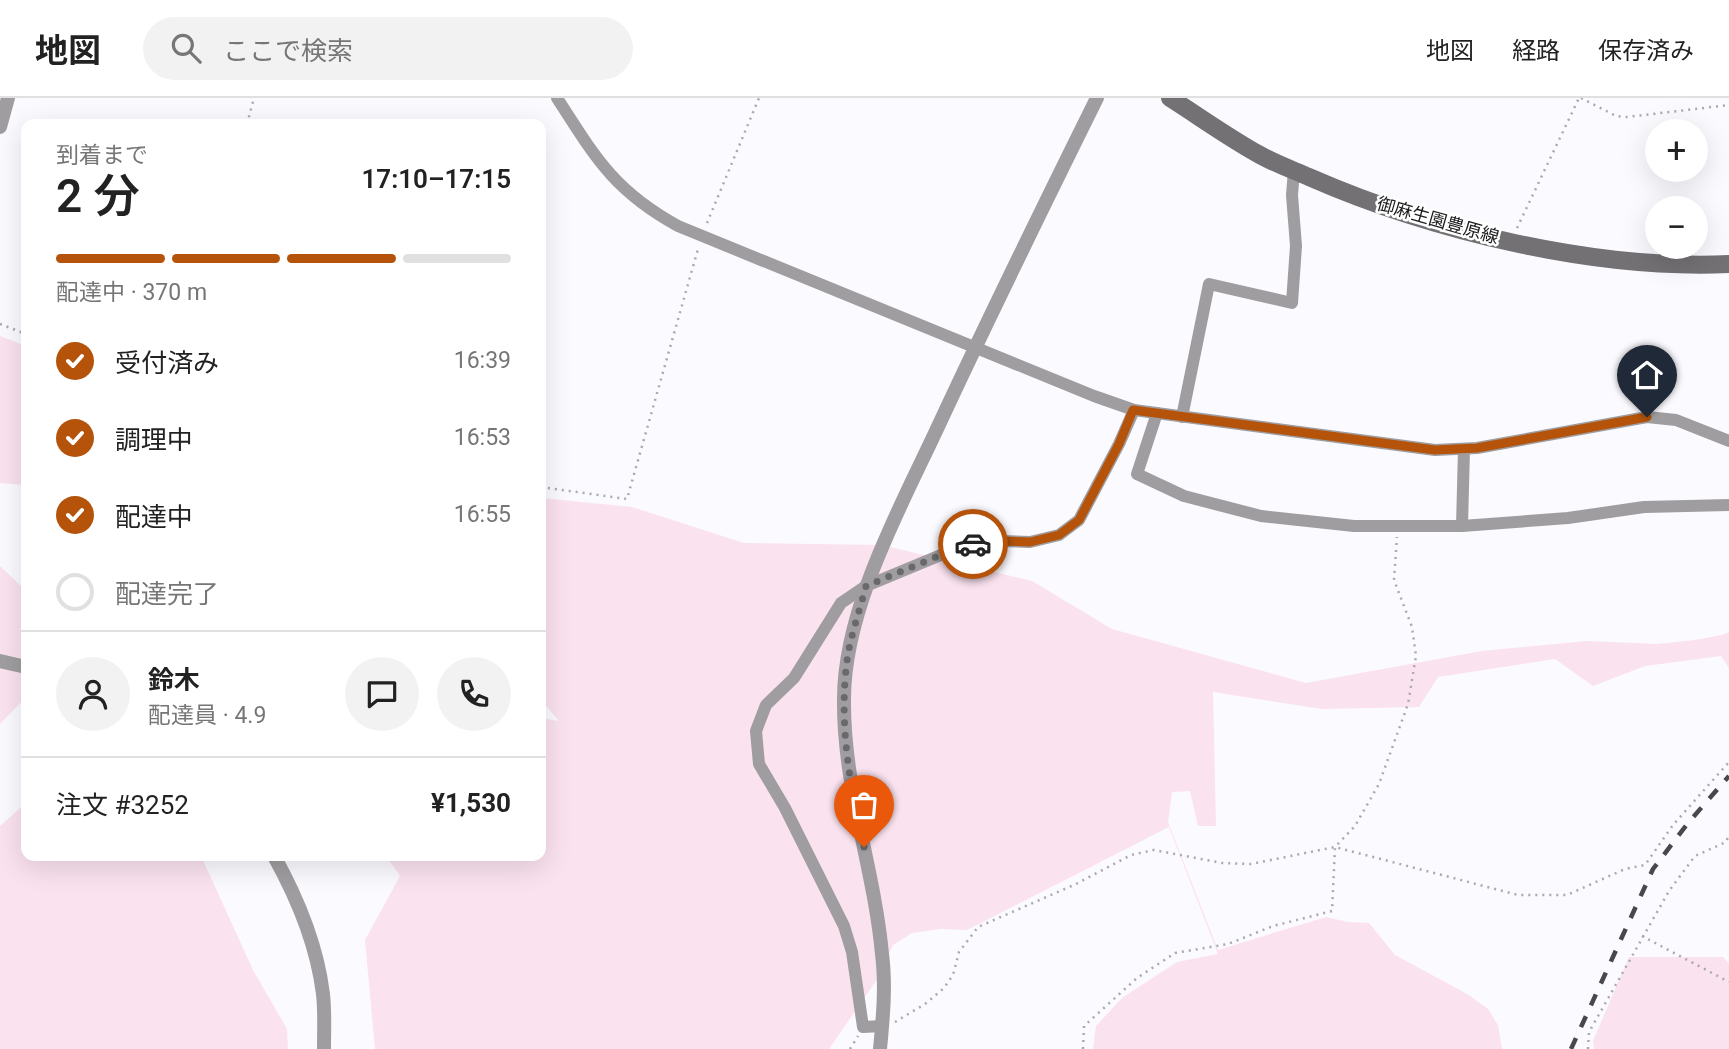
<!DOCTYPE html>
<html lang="ja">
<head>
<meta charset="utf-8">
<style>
	:root { --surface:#fff; --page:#f2f2f2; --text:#222; --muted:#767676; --line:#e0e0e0; --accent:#b45309 }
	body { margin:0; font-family:Roboto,"Noto Sans JP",sans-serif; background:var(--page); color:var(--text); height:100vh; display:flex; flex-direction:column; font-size:26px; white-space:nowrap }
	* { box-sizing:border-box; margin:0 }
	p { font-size:23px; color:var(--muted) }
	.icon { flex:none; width:38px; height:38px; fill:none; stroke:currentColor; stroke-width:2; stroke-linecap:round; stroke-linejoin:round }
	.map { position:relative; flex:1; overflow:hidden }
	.sheet { position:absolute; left:21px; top:21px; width:525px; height:742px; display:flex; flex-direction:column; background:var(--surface); border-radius:14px; box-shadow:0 7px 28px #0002 }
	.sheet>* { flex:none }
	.fabs { position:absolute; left:1645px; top:21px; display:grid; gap:14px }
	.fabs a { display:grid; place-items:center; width:63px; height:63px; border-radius:50%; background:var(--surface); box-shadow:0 7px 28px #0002; font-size:35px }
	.pin { position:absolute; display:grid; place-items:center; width:60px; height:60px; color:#fff; margin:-72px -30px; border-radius:50% 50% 50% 0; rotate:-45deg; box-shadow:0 0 7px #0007 }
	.pin .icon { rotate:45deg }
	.courier { position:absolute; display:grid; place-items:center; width:70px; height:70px; margin:-35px; border:5px solid #b45309; border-radius:50%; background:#fff; color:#222; box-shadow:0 2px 9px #0007 }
	.headline em { font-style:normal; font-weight:600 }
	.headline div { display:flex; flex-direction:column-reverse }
	.headline { display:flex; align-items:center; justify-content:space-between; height:119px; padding:0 35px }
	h1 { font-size:46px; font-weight:600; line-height:52px }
	.bar { display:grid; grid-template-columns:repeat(4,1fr); gap:10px 7px; align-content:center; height:84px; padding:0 35px }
	.bar i { height:9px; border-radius:5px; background:var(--line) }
	.bar .current { background:var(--accent) }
	.bar p { grid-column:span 4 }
	.line { display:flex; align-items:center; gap:18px; padding:0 35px; border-top:2px solid var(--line) }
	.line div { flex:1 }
	.round { display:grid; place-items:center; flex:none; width:74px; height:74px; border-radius:37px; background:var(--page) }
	ol { padding:0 35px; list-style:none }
	li { display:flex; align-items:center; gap:21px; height:77px }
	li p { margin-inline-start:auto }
	li .icon { padding:7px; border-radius:50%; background:var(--accent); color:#fff; stroke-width:4 }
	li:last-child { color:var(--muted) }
	li i { width:38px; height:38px; border:4px solid var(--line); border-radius:50% }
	header { display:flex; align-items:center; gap:42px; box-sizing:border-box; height:98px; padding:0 35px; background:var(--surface); border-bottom:2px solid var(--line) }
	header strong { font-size:33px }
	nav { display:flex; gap:38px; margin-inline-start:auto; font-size:24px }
	.search { width:490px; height:63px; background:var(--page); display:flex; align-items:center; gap:18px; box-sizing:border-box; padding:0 24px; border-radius:38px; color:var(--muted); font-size:26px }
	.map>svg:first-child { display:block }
	.green { fill:#fae2ef }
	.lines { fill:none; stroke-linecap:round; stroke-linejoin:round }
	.path { stroke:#aaa9ad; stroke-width:2.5; stroke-dasharray:2 5; stroke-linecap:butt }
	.minor { stroke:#9f9d9f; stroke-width:12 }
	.tertiary { stroke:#9f9d9f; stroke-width:14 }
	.secondary { stroke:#737174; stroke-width:18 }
	.rail { stroke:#484749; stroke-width:4.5; stroke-dasharray:12 12; stroke-linecap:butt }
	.done { stroke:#69686b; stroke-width:7; stroke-dasharray:0 12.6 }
	.route { stroke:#b45309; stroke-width:9 }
	.labels { text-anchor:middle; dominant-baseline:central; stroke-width:5; stroke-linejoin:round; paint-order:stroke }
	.street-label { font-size:18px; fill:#1a191b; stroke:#fff }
</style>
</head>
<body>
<header>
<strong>地図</strong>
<div class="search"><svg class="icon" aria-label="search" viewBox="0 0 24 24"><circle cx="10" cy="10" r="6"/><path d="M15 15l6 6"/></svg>ここで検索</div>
<nav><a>地図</a><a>経路</a><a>保存済み</a></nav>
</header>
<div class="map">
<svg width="1729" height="951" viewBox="0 0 1729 951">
	<rect width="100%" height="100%" fill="#fbfaff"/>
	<!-- green -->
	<g class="green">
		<path d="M0,238L26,248V387L0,385Z"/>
		<path d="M541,400L632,409L744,445L882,447L1032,483L1112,531L1306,585L1482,553L1587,543L1657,546L1695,542L1722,537L1729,534V570L1721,558L1645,568L1593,588L1555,561L1438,579L1419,609L1322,611L1213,594L1216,728H1198L1190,693L1172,694L1168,724L1218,852L1326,819L1348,824L1369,825L1395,857L1469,897L1488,911L1498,927L1502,951H1093L1096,928L1122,900L1177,864L1218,856L1169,729L967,832L941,831L912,835L893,847L878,880L829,951H375L365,842L400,778L386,758H541V620L559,623L541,602Z"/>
		<path d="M0,468L26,493V599L0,626Z"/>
		<path d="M26,705V758H192L202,760L253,872L287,931L288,951H0V728Z"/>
		<path d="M1629,859H1723L1729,866V951H1594L1593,943Z"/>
	</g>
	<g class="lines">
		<!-- path -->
		<g class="path">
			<path d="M1581,0L1616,18L1627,19L1729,7"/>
			<path d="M247,26L254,0"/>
			<path d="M707,125L759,0"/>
			<path d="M1517,130L1579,0"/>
			<path d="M0,226L26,236"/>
			<path d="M541,389L627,401L698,151"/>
			<path d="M1642,838L1729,884"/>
			<path d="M895,924L925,906L944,890L953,877L959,854L978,829L1076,786L1131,757L1154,752L1222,765L1251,766L1335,749L1518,797H1567L1625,771L1645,767L1673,727L1729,664"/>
			<path d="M850,951L858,938"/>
			<path d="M1083,951L1084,928L1137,880L1175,855L1228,846L1273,828L1332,813L1335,749L1355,728L1379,686L1408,606L1416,558L1412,529L1394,482L1397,439"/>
			<path d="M1588,951L1589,934L1669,793L1695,758L1726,744L1729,737"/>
		</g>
		<!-- minor -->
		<g class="minor">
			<path d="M557,0C595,59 614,93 678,128L1094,298L1134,312L1435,352L1477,350L1647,319L1676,322L1729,343"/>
			<path d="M1157,315L1137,376L1184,398L1261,418L1354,428H1462L1568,420L1644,409L1729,407"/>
			<path d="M1182,319L1209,186L1292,205L1296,148L1292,97L1294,72"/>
			<path d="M1462,428L1464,351"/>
			<path d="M882,928L863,929L852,854L844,828L785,710L759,666L756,633L766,607L794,580L841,505L866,488L965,447L1000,443L1030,444L1059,437L1079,422L1119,346L1134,312"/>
		</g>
		<!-- tertiary -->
		<g class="tertiary">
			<path d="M0,29L8,0"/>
			<path d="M0,563L26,569"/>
			<path d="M274,758C298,801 317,847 323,896C325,914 324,933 324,951"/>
			<path d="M880,951C883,920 886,887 882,856C874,769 843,689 844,601C844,512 899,412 936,333C988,221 1042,111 1097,0"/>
		</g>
		<!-- secondary -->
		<path class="secondary" d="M1170,0C1200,19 1229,40 1260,57C1276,66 1293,72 1309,79C1432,133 1594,172 1729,166"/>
		<!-- rail -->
		<path class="rail" d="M1571,951L1653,771L1688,725L1729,678"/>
	</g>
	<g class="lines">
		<!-- done -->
		<path class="done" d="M864,749C849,685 838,621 848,556C852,534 860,511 866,488L965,447L973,446"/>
		<!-- route -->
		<path class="route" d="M973,446L1000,443L1030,444L1059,437L1079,422L1119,346L1133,312L1435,352L1477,350L1647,319"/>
	</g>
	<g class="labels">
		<!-- street labels -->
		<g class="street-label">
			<text transform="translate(1438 122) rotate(16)">御麻生園豊原線</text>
		</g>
	</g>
</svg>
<div class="fabs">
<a>+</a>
<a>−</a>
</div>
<div class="pin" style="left:864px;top:749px;background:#ea580c"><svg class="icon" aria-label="bag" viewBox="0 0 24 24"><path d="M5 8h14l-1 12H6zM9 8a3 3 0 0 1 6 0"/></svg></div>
<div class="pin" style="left:1647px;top:319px;background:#1f2937"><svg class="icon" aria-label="home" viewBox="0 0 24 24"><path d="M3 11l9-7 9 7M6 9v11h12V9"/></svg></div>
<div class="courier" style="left:973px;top:446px"><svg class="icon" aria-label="car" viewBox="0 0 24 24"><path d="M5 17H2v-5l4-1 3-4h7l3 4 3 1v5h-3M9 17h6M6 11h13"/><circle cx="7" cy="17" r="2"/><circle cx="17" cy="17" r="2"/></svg></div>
<section class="sheet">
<div class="headline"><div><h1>2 分</h1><p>到着まで</p></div><em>17:10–17:15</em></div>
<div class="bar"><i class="current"></i><i class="current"></i><i class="current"></i><i></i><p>配達中 · 370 m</p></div>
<ol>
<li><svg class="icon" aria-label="check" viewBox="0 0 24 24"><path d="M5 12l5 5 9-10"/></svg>受付済み<p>16:39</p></li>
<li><svg class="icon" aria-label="check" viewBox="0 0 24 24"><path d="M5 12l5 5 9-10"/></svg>調理中<p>16:53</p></li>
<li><svg class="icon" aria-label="check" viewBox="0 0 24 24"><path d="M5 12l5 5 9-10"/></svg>配達中<p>16:55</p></li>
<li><i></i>配達完了</li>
</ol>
<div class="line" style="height:126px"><a class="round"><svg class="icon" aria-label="person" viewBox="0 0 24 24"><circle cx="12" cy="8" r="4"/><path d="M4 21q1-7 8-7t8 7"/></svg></a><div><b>鈴木</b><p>配達員 · 4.9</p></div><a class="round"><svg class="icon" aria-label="chat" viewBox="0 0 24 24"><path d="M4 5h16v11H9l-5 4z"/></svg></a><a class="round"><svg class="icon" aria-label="phone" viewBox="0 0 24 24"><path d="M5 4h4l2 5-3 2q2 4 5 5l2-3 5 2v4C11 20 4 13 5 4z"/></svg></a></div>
<div class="line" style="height:91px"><div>注文 #3252</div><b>¥1,530</b></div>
</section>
</div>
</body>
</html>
